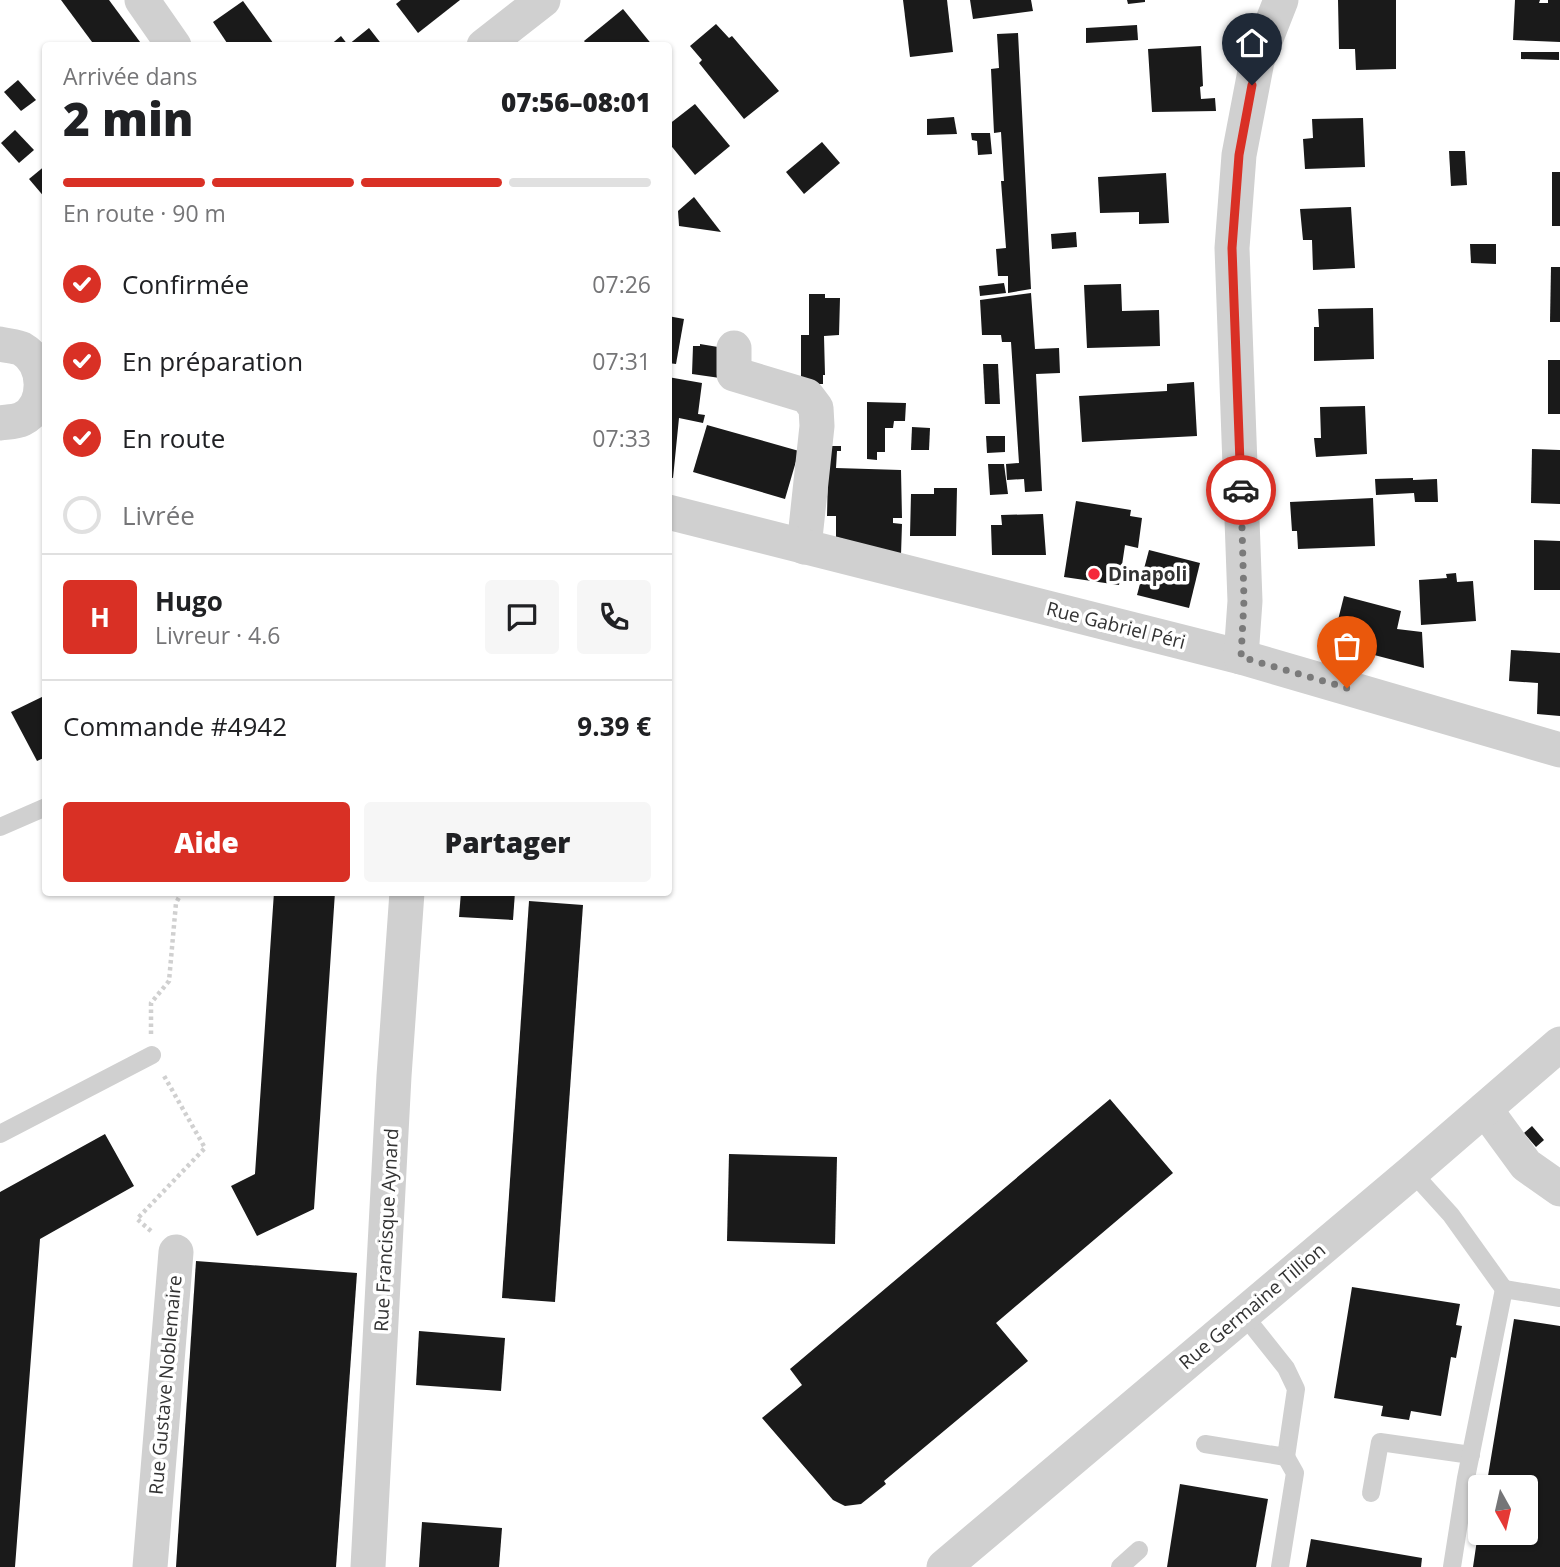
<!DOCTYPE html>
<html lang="fr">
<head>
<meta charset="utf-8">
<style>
	:root { --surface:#fff; --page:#f6f6f6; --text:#202124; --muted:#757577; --line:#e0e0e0; --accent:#d93025 }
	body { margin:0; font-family:"Open Sans",sans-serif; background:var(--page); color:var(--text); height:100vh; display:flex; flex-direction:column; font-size:26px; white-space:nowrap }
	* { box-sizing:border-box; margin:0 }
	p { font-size:23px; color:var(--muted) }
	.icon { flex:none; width:38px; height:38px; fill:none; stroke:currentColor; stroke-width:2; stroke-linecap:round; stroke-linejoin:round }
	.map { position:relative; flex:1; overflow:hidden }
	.details { position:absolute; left:42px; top:42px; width:630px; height:854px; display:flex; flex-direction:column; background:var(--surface); border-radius:7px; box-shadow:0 2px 5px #0004 }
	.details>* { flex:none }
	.needle { width:46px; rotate:172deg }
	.controls { position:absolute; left:1468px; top:1475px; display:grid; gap:14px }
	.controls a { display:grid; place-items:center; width:70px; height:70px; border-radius:7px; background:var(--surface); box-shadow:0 2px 5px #0004; font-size:35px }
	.pin { position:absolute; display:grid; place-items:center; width:60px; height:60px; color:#fff; margin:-72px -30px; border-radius:50% 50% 50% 0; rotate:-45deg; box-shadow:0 0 7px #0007 }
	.pin .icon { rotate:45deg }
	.courier { position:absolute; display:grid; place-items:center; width:70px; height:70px; margin:-35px; border:5px solid #d93025; border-radius:50%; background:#fff; color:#222; box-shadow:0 2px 9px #0007 }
	.overview em { font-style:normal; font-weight:800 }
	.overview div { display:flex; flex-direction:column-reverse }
	.overview { display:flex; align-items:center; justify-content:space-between; height:119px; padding:0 21px }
	h1 { font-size:46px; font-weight:800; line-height:52px }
	.bar { display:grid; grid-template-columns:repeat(4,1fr); gap:10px 7px; align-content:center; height:84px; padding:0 21px }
	.bar i { height:9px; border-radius:5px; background:var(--line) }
	.bar .selected { background:var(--accent) }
	.bar p { grid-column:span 4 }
	.line { display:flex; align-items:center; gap:18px; padding:0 21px; border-top:2px solid var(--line) }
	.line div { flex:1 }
	.round { display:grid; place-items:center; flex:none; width:74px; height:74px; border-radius:7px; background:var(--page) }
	ol { padding:0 21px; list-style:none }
	li { display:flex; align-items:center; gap:21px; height:77px }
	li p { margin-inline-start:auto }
	li .icon { padding:7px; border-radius:50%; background:var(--accent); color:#fff; stroke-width:4 }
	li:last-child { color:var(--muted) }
	li i { width:38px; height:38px; border:4px solid var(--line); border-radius:50% }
	.action { display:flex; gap:14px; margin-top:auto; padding:14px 21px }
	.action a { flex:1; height:80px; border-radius:7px; background:var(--accent); color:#fff; font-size:28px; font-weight:800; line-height:80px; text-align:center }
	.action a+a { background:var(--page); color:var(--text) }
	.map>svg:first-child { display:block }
	.building { fill:#1a1a1a }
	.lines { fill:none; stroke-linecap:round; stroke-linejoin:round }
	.path { stroke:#d0d0d0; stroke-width:4.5; stroke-dasharray:3.5 3.5; stroke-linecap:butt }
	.service { stroke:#d0d0d0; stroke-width:18 }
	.minor { stroke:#d0d0d0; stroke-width:35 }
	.done { stroke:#7a7a7a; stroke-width:7; stroke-dasharray:0 12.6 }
	.route { stroke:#d93025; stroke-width:9 }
	.poi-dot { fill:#f5293b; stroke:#fff; stroke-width:2.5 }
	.labels { text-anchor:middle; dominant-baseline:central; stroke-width:7; stroke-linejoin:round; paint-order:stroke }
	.poi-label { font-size:19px; font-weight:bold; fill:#333; stroke:#fff; text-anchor:start }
	.street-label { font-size:19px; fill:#333; stroke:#fff }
</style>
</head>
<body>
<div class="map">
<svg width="1560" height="1567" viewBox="0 0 1560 1567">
	<rect width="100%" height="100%" fill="#fff"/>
	<!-- building -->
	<g class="building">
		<path d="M61,0H109L143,46H95Z"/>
		<path d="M401,0H460L418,33L396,4Z"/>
		<path d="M903,0H947L953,52L910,57Z"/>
		<path d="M970,0H1031L1033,11L973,19Z"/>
		<path d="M1127,0H1145V2L1128,4Z"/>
		<path d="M1338,0H1396V69L1356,70L1355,49H1339Z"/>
		<path d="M1515,0H1540L1539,3H1548V0H1560V42L1513,40Z"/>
		<path d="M243,1L271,40L275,46H229L213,22Z"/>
		<path d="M623,9L653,46H588L584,41Z"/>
		<path d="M716,24L729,38L732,36L779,91L744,119L699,63L702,60L690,46Z"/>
		<path d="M1137,25L1138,40L1086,43V28Z"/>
		<path d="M369,28L383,46H329L341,36L348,45Z"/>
		<path d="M1018,33L1031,289L1008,293V276H998L996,249L1006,248L1001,181H1004L1001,132L994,133L991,69L999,68L997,34Z"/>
		<path d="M1201,46L1203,86L1200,87L1201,99L1215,98L1216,111L1152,112L1148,49Z"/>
		<path d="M1521,52H1559V60L1521,59Z"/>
		<path d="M18,80L36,100L21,111L4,92Z"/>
		<path d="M695,104L730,146L695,175L668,142V125Z"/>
		<path d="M954,117L957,134L927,135V119Z"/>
		<path d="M1363,118L1365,167L1305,169L1303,139L1313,138L1312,119Z"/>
		<path d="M15,130L34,150L19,163L1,143Z"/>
		<path d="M971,133H990L992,154L978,155L977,141L972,140Z"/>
		<path d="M822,142L840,163L804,194L786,172Z"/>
		<path d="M1449,151H1465L1467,185L1451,186Z"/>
		<path d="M46,165V199L29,179Z"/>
		<rect x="1552" y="172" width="8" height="54"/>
		<path d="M1166,173L1169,223L1139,224V212L1100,213L1098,177Z"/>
		<path d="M694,197L721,232L679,226L678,211Z"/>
		<path d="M1351,207L1355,268L1313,270L1312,240H1303L1300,209Z"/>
		<path d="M1076,232L1077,247L1052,249L1051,234Z"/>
		<path d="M1470,244H1496V264L1471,263Z"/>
		<path d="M1551,267H1560V322H1550Z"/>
		<path d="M1004,283L1006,293L980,296L979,286Z"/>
		<path d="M1121,284L1122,311L1159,310L1160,346L1087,348L1084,285Z"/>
		<path d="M1031,293L1035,349L1059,348L1060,373L1036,374L1042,491L1025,492L1024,479L1007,480L1006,464L1019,463L1011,342H1002L1001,335H982L980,300Z"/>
		<path d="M809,294H825V298H840L839,335L824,336L825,375H823V384H801V335H809Z"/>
		<path d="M1373,308L1374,359L1314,361V327H1319L1318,309Z"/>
		<path d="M668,316L684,319L676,364L668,363Z"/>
		<path d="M700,344L724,348L720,378L692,374L693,346H700Z"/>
		<rect x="1548" y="360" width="12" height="54"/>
		<path d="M983,364H998L1000,404H985Z"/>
		<path d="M668,377L702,383L698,414L705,415L703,423L679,418L673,478L668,477Z"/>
		<path d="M1194,382L1197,436L1082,442L1079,396L1167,391V384Z"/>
		<path d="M867,402L906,403L905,421H894L893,428H885V452H877V460L867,459Z"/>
		<path d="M1365,406L1367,454L1316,457L1314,438H1321L1320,407Z"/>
		<path d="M707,425L799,451L785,499L693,472Z"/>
		<path d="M912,427L930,428L929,450H911Z"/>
		<path d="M986,436H1005V452L987,453Z"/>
		<path d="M822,446H841V451H837L836,468L901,470L902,518H893V523L902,524L901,555L836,537V516H827L828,475Z"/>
		<path d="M1532,449L1560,450V504L1531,503Z"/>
		<path d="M988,464H1004L1008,494L990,495Z"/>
		<path d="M1413,478V480L1437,479L1438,502H1415L1414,493L1376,495L1375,479Z"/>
		<path d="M934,488H957L956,536H910L911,494H934Z"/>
		<path d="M1373,498L1375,546L1298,549L1297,531H1292L1290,502Z"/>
		<path d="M1076,501L1131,510L1130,516L1142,518L1138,548L1125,545L1119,585L1064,577Z"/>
		<path d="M1043,514L1046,555H992L991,525H1002L1001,515Z"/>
		<path d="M1534,540L1560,541V590H1534Z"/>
		<path d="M1149,550L1200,563L1189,608L1137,595Z"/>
		<path d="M1456,573L1457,582L1473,581L1476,621L1421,625L1419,580L1447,578L1446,574Z"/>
		<path d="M1344,596L1401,611L1397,629L1422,632L1424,668L1332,644Z"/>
		<path d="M1511,650L1560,653V716L1537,714L1538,683L1509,681Z"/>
		<path d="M46,695V757L37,761L11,712Z"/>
		<path d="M274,892H335L314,1209L257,1236L231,1186L255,1174Z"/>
		<path d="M461,892H515L513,920L459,917Z"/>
		<path d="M529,901L583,905L555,1302L502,1298Z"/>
		<path d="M1110,1099L1173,1173L996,1323L1028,1361L884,1481L886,1484L861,1504L845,1506L833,1500L762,1418L802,1385L790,1369Z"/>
		<path d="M1532,1126L1544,1140L1536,1147L1524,1133Z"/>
		<path d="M105,1134L134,1186L40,1239L15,1567H0V1192Z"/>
		<path d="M729,1154L837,1157L835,1244L727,1241Z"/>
		<path d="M196,1261L357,1273L336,1567H176Z"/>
		<path d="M1352,1287L1460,1304L1456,1325L1462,1326L1456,1358L1451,1357L1441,1416L1411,1411L1409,1420L1381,1416L1383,1406L1334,1398Z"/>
		<path d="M1514,1319L1560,1326V1567H1473L1478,1533H1526V1488H1486Z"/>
		<path d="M419,1331L505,1338L501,1391L416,1385Z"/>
		<path d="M1180,1484L1268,1499L1256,1567H1167Z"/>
		<path d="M422,1522L502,1528L499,1567H419Z"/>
		<path d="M1311,1539L1422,1558L1421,1567H1306Z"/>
	</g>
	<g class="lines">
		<!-- path -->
		<g class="path">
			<path d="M151,1034V1003L169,981L176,903L182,892"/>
			<path d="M151,1231L137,1219L205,1148L163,1074"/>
		</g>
		<!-- service -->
		<g class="service">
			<path d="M0,827L46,807"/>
			<path d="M0,1134L152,1055"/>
			<path d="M1412,1172L1451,1215L1504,1289"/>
			<path d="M1205,1444L1286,1457L1296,1389L1286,1368L1243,1314"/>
			<path d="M1371,1493L1380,1442L1471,1455"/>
			<path d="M1120,1567L1139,1550"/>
			<path d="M1280,1567L1295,1473L1286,1457"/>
			<path d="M1452,1567L1466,1478L1504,1289L1560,1298"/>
		</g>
		<!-- minor -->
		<g class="minor">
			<path d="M142,0L174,46"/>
			<path d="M484,46L543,0"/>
			<path d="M0,344C7,346 16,346 22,349C47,363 48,406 22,419C16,422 6,422 0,423"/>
			<path d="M734,348V374L807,396L816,408L817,426L804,547"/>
			<path d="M668,512L1241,657L1560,750"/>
			<path d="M1241,657L1245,601L1232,248L1239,155L1257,61L1281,0"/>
			<path d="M1485,1109L1526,1165L1560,1189"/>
			<path d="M150,1567L176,1252"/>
			<path d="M368,1567L394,1076L407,892"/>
			<path d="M944,1567L1412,1172L1560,1044"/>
		</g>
	</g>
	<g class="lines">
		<!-- done -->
		<path class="done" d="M1241,490L1244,600L1241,657L1347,688"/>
		<!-- route -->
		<path class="route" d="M1241,490L1232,248L1239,155L1252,85"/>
	</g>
	<!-- markers -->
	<circle class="poi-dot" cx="1094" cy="574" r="7"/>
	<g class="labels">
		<!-- poi labels -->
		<g class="poi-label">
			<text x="1108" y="574">Dinapoli</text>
		</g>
		<!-- street labels -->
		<g class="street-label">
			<text transform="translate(1116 625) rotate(14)">Rue Gabriel Péri</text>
			<text transform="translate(386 1230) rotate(-87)">Rue Francisque Aynard</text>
			<text transform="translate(1252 1306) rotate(-40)">Rue Germaine Tillion</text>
			<text transform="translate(165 1385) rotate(-85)">Rue Gustave Noblemaire</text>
		</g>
	</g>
</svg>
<div class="controls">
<a><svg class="needle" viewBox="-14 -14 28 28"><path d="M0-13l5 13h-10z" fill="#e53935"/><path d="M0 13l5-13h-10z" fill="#757577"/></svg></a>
</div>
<div class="pin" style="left:1347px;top:688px;background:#ea580c"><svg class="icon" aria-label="bag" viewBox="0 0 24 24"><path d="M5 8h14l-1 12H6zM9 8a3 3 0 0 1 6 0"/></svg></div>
<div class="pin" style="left:1252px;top:85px;background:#1f2937"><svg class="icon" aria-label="home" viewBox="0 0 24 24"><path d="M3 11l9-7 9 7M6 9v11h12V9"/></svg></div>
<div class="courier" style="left:1241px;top:490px"><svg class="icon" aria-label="car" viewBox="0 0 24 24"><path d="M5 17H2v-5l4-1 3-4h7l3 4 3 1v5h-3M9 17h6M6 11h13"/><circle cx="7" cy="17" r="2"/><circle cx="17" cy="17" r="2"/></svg></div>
<section class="details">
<div class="overview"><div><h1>2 min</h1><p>Arrivée dans</p></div><em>07:56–08:01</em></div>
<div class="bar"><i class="selected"></i><i class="selected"></i><i class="selected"></i><i></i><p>En route · 90 m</p></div>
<ol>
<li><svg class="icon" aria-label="check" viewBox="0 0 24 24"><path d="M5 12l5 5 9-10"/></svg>Confirmée<p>07:26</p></li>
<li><svg class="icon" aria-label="check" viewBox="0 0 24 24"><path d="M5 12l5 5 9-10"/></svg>En préparation<p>07:31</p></li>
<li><svg class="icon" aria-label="check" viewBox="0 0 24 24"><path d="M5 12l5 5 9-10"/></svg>En route<p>07:33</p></li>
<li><i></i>Livrée</li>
</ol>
<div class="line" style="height:126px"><b class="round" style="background:var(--accent);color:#fff">H</b><div><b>Hugo</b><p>Livreur · 4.6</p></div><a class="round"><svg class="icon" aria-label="chat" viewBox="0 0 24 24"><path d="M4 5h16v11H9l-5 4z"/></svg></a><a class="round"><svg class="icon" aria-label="phone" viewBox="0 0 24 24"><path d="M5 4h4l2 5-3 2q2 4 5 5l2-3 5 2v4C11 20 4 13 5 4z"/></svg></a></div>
<div class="line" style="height:91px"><div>Commande #4942</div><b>9.39 €</b></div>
<div class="action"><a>Aide</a><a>Partager</a></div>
</section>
</div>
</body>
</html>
